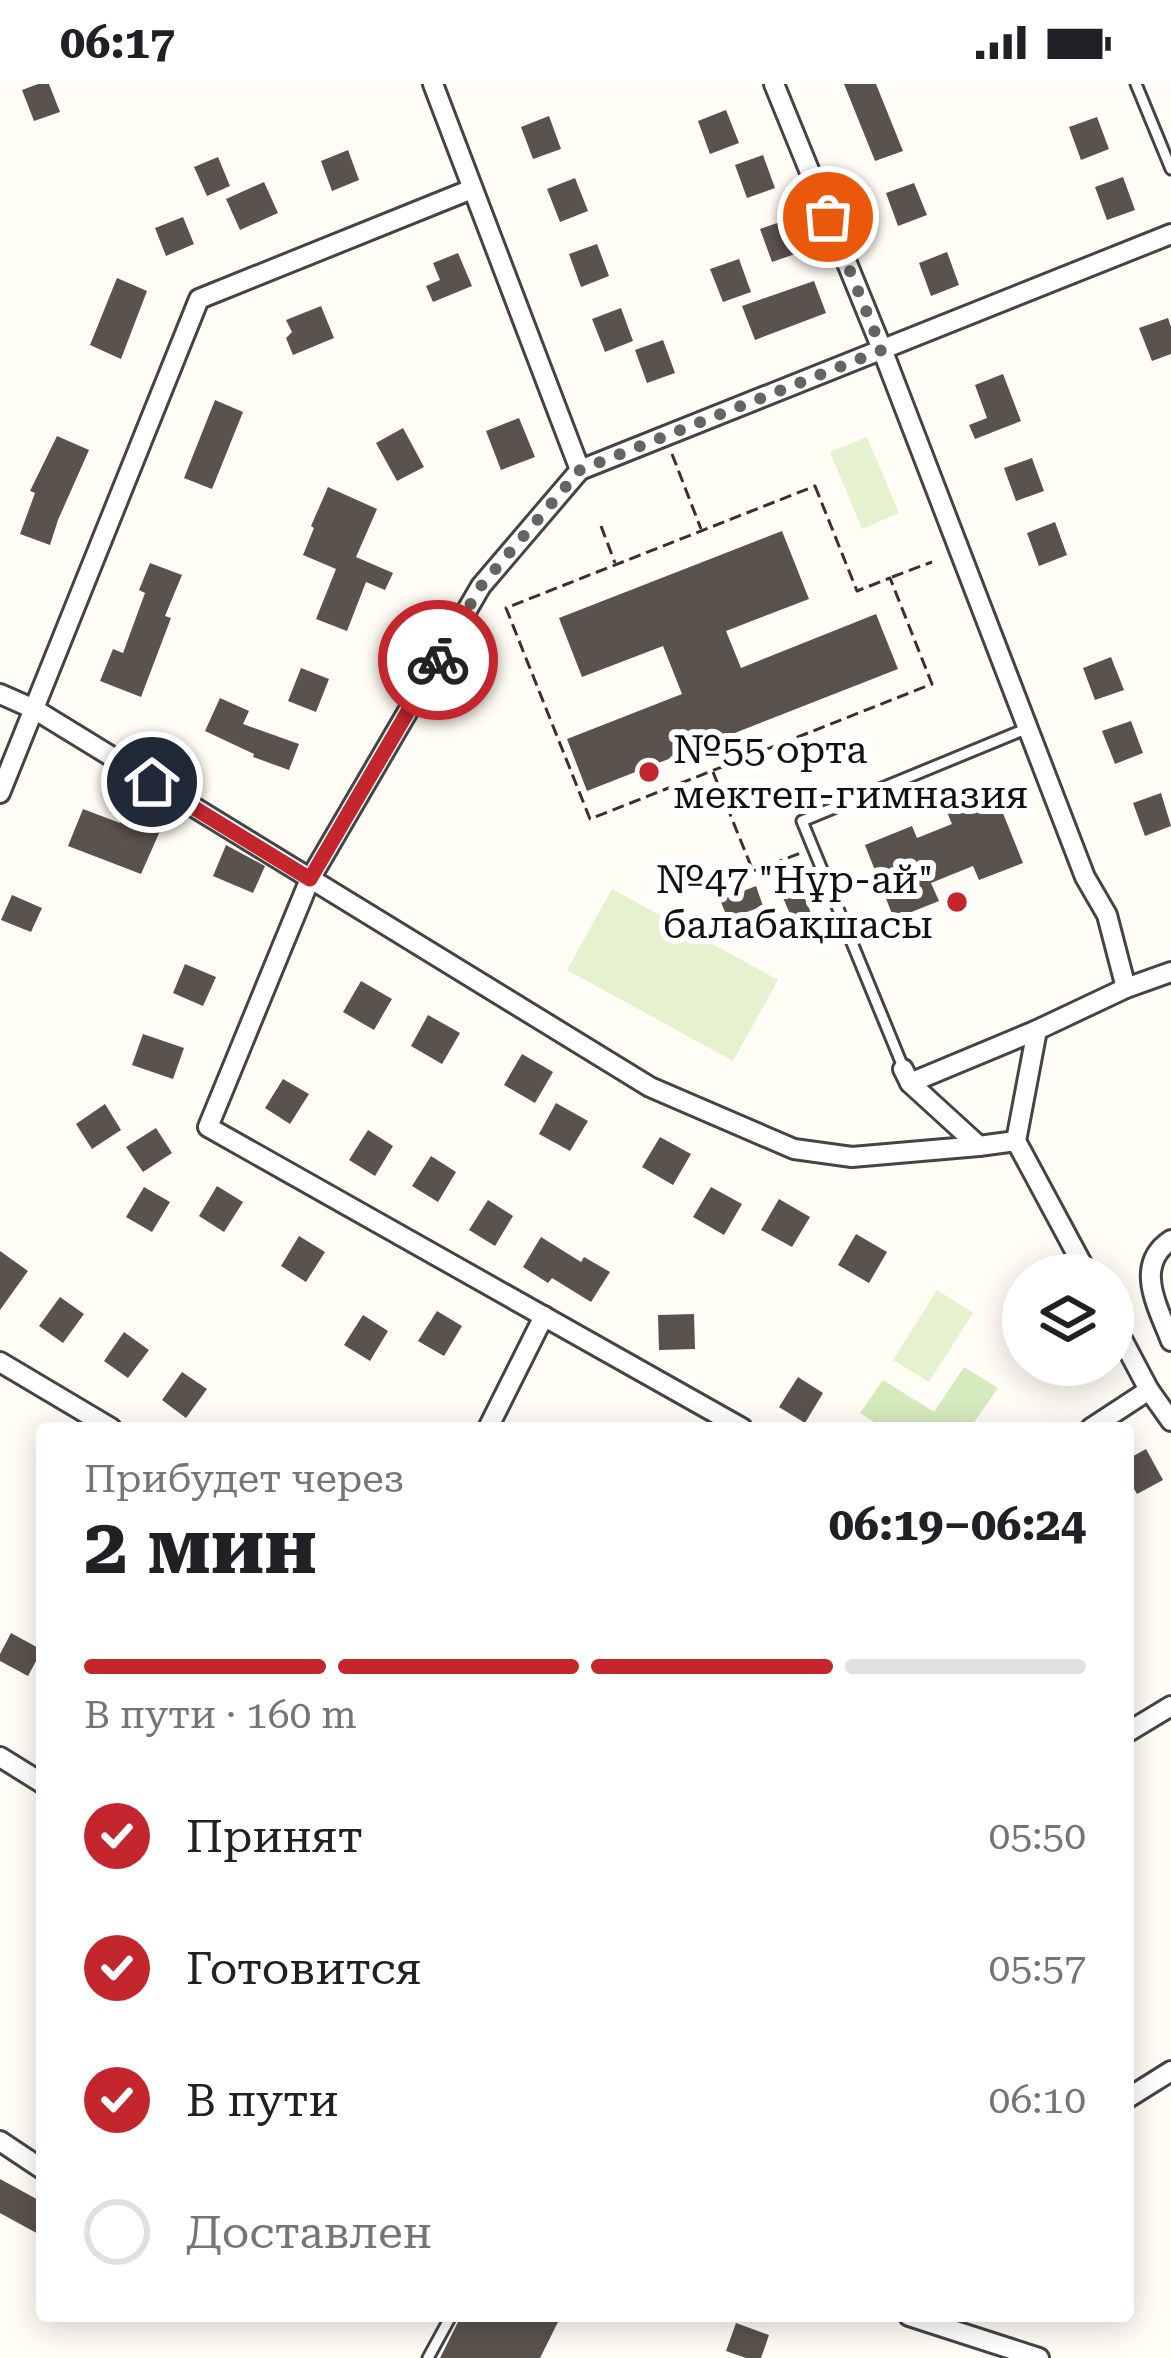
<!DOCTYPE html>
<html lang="ru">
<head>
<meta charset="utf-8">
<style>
	:root { --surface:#fff; --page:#f6f6f6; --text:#202124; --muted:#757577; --line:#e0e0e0; --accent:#c4262e }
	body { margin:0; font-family:"Roboto Serif",serif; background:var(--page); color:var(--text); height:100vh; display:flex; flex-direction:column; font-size:45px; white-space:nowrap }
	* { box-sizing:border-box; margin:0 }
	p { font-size:39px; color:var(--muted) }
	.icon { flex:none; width:66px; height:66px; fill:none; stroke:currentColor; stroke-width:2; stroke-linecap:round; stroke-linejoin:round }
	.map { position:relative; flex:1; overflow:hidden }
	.details { position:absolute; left:36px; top:1338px; width:1098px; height:900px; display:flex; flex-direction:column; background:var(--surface); border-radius:12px; box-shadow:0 6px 30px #0003 }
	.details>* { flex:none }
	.tools { position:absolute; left:1002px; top:1170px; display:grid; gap:24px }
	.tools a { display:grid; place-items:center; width:132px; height:132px; border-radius:50%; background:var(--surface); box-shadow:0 6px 30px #0003; font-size:60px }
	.pin { position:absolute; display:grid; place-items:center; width:102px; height:102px; color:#fff; margin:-51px; border:6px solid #fff; border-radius:50%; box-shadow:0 3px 12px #0007 }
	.courier { position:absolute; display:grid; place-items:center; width:120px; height:120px; margin:-60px; border:9px solid #c4262e; border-radius:50%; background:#fff; color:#222; box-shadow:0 3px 15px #0007 }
	.overview em { font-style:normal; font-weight:700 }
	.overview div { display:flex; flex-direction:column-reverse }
	.overview { display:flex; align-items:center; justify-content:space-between; height:204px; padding:0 48px }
	h1 { font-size:78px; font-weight:700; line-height:90px }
	.bar { display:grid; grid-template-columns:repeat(4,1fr); gap:18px 12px; align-content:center; height:144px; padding:0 48px }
	.bar i { height:15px; border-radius:9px; background:var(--line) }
	.bar .selected { background:var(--accent) }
	.bar p { grid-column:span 4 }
	ol { padding:0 48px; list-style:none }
	li { display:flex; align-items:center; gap:36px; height:132px }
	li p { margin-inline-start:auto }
	li .icon { padding:12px; border-radius:50%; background:var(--accent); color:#fff; stroke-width:4 }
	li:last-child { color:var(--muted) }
	li i { width:66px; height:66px; border:6px solid var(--line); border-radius:50% }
	.status { display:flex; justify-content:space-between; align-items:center; height:84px; padding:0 60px; background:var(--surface); direction:ltr }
	.status svg { height:33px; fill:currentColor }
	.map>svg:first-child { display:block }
	.green { fill:#d5ebbd }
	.pitch { fill:#e6f2cf }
	.building { fill:#5a524d }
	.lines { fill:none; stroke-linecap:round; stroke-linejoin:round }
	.lane-casing { stroke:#444; stroke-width:15 }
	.street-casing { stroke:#444; stroke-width:24 }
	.path { stroke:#333; stroke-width:3; stroke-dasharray:12 6; stroke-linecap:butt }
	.lane { stroke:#fff; stroke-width:9 }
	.street { stroke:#fff; stroke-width:18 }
	.done { stroke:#646461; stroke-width:12; stroke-dasharray:0 21.6 }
	.route { stroke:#c4262e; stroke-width:15 }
	.poi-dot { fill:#c4262e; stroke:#fff; stroke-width:4.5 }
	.labels { text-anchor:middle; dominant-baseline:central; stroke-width:12; stroke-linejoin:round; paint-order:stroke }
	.poi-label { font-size:39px; fill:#111; stroke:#fff; text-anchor:start }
</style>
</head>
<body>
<div class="status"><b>06:17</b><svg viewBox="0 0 49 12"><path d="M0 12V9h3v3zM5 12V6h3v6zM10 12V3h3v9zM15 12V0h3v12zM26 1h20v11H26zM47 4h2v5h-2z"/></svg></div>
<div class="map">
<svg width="1171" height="2274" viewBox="0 0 1171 2274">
	<rect width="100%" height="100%" fill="#fffdf5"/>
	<!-- green -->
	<path class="green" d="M964,1283L998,1304L970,1344H884L860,1329L883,1296L934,1328Z"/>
	<!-- pitch -->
	<g class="pitch">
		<path d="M867,353L899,429L862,445L830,368Z"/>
		<path d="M612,805L778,896L733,977L567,886Z"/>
		<path d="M937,1206L973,1229L929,1298L893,1276Z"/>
	</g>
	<!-- building -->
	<g class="building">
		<path d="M38,0H49L60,28L34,37L22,6Z"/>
		<path d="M844,0H876L903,67L875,77Z"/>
		<path d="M726,26L739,59L710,70L698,37Z"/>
		<path d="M549,32L561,65L533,75L521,43Z"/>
		<path d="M1097,33L1109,65L1081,76L1069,43Z"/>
		<path d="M348,66L359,96L332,107L321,77Z"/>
		<path d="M763,71L775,104L747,114L735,81Z"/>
		<path d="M218,73L230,102L207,112L194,83Z"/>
		<path d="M1123,93L1135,126L1107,136L1095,103Z"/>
		<path d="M575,94L588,127L560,138L547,105Z"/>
		<path d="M264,98L278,129L240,146L226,115Z"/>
		<path d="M914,99L927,131L898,142L886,109Z"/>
		<path d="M183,133L194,160L166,172L155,144Z"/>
		<path d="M789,135L801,168L772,178L760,145Z"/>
		<path d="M597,160L609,192L581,203L569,170Z"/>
		<path d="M947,168L959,201L931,212L919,179Z"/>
		<path d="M458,169L472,202L433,218L426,202L440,196L433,179Z"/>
		<path d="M739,175L751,208L723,218L710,185Z"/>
		<path d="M117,194L147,207L121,275L90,261Z"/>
		<path d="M814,197L826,229L755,256L742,222Z"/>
		<path d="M321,222L334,254L293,271L286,254L292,248L286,236Z"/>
		<path d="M621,224L633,257L605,268L592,235Z"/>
		<path d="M1168,234L1171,243V270L1152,277L1139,244Z"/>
		<path d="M663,256L675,289L647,299L635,266Z"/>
		<path d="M1003,290L1021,337L975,355L969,341L987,334L975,301Z"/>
		<path d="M215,316L243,328L212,405L184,394Z"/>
		<path d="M519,334L535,373L501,386L486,347Z"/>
		<path d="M403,344L424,383L397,397L376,359Z"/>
		<path d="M57,352L89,366L58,436L50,461L20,450L35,409L30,407Z"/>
		<path d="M1032,374L1044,407L1016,417L1004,384Z"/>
		<path d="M328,403L377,425L356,473L393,489L385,506L366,498L347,547L316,535L336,485L303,471L314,444L311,442Z"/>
		<path d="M1055,438L1067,471L1039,482L1027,449Z"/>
		<path d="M782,447L809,515L726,547L741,584L876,530L898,585L587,707L567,655L682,610L663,562L582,593L559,534Z"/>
		<path d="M150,479L182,491L165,532L171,534L141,613L100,597L113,565L123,569L145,509L139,506Z"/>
		<path d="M1111,573L1124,606L1095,616L1083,584Z"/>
		<path d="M301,584L329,595L316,628L288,617Z"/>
		<path d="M220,614L249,627L243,640L299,660L289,686L253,673L254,670L205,647Z"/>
		<path d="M1131,637L1143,669L1115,680L1102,647Z"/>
		<path d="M994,707L1023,779L979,796L973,782L931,799L939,817L894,835L865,761L912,742L917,754L952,740L946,726Z"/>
		<path d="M1161,709L1171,742L1145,752L1133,719Z"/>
		<path d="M83,725L120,739L124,731L160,747L141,790L68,762Z"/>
		<path d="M226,761L265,782L253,809L213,792Z"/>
		<path d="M799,801L814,836L796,844L781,809Z"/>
		<path d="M756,802L763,822L728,835L720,816Z"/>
		<path d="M12,811L42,824L31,848L1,836Z"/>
		<path d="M185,880L216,893L203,922L173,909Z"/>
		<path d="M361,897L392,915L374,946L343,928Z"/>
		<path d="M428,931L460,949L442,980L411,962Z"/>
		<path d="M143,950L184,964L173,995L132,981Z"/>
		<path d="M522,970L553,988L535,1019L504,1001Z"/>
		<path d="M283,995L309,1010L290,1040L265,1024Z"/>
		<path d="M556,1019L588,1037L570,1067L539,1050Z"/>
		<path d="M105,1020L121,1046L92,1065L76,1040Z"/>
		<path d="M156,1044L172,1069L143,1088L126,1063Z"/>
		<path d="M368,1046L393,1062L375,1092L349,1076Z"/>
		<path d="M660,1053L691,1070L673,1101L642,1083Z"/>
		<path d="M431,1072L456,1088L438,1118L412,1102Z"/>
		<path d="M217,1102L243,1118L224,1148L199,1132Z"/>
		<path d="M144,1103L170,1118L152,1148L126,1133Z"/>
		<path d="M711,1103L742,1120L724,1151L693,1133Z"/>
		<path d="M779,1115L810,1133L792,1163L761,1146Z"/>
		<path d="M488,1116L513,1132L495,1162L469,1146Z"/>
		<path d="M856,1150L887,1168L869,1199L838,1181Z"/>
		<path d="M299,1152L325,1168L306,1198L281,1182Z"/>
		<path d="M541,1153L581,1178L584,1173L610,1188L591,1218L552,1194L548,1199L523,1183Z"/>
		<path d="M0,1167L28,1187L0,1226Z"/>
		<path d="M60,1213L84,1230L63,1259L39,1242Z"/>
		<path d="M437,1227L462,1242L444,1272L418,1257Z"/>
		<path d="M694,1230L695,1265L659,1266L658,1231Z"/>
		<path d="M363,1231L388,1247L370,1277L344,1261Z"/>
		<path d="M124,1248L149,1266L128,1294L104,1277Z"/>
		<path d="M182,1288L207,1305L186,1334L162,1316Z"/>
		<path d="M798,1293L823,1309L805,1339L779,1323Z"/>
		<path d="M1146,1365L1163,1396L1137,1410L1128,1394V1375Z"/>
		<path d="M11,1549L42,1566L28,1592L0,1577V1570Z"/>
		<path d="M0,2095L42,2118V2152L0,2129Z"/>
		<path d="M461,2232H561L540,2274H440Z"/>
		<path d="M736,2239L769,2251L761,2274H746L726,2267Z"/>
	</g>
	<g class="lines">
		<defs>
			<g id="lane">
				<path d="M1136,0L1171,85"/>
				<path d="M903,983L802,737L1028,644"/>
				<path d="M428,2274L451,2232"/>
			</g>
			<g id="street">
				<path d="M433,0L580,386L481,502L310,795L208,1043L742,1344"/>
				<path d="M774,0L882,265L1085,793L1107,831L1126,904L1037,946L1016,1057L1088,1191"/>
				<path d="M580,386L1171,150"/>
				<path d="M0,610L34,625L650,1003L794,1065L852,1073L979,1062"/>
				<path d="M0,709L199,215L472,105"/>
				<path d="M1126,904L1171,888"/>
				<path d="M903,985L910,999L1037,946"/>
				<path d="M910,999L979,1062L1016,1057"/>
				<path d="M1171,1156C1133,1181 1158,1223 1171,1257"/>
				<path d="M1113,1238L1149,1306"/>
				<path d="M0,1278L111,1344"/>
				<path d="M488,1344L544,1232"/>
				<path d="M1091,1344L1149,1306L1171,1337"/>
				<path d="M1128,1648L1171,1622"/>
				<path d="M0,1673L42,1699"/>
				<path d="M1128,2014L1171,1987"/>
				<path d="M0,2057L42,2085"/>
				<path d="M909,2232L1039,2274"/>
			</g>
		</defs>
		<!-- lane casing -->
		<use href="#lane" class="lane-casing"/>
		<!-- street casing -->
		<use href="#street" class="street-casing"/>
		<!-- path -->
		<g class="path">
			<path d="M672,370L701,445"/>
			<path d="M815,402L857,507L890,494L932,600L590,735L506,524Z"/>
			<path d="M601,442L615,479"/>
			<path d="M892,493L932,478"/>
			<path d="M713,688L753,787L801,769"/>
		</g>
		<!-- lane -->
		<use href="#lane" class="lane"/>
		<!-- street -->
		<use href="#street" class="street"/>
	</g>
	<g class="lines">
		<!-- done -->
		<path class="done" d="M438,576L481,502L580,386L882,266L828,133"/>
		<!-- route -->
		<path class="route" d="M152,698L310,795L438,576"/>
	</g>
	<!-- markers -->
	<g class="poi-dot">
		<circle cx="649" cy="688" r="12"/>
		<circle cx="957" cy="818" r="12"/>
	</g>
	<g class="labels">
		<!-- poi labels -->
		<g class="poi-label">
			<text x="673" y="666">№55 орта<tspan x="673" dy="45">мектеп-гимназия</tspan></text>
			<text x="933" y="796" text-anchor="end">№47 "Нұр-ай"<tspan x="933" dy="45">балабақшасы</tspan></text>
		</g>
	</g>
</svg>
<div class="tools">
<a><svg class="icon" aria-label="layers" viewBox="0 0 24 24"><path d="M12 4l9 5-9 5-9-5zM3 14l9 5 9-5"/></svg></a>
</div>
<div class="pin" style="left:828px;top:133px;background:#ea580c"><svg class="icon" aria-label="bag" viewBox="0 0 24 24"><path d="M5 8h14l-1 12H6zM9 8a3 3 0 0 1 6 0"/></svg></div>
<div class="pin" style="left:152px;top:698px;background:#1f2937"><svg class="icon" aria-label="home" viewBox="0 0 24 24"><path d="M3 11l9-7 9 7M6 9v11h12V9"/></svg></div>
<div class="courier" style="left:438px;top:576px"><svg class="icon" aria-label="bike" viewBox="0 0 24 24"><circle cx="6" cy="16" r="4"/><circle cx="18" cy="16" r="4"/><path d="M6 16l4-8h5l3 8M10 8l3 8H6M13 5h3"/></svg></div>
<section class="details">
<div class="overview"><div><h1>2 мин</h1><p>Прибудет через</p></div><em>06:19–06:24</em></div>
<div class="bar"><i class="selected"></i><i class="selected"></i><i class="selected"></i><i></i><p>В пути · 160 m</p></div>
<ol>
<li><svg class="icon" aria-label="check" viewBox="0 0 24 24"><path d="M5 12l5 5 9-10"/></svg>Принят<p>05:50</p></li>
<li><svg class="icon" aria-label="check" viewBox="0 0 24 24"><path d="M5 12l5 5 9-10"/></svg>Готовится<p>05:57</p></li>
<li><svg class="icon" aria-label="check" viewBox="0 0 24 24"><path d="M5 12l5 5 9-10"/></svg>В пути<p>06:10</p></li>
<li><i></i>Доставлен</li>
</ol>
</section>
</div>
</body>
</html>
